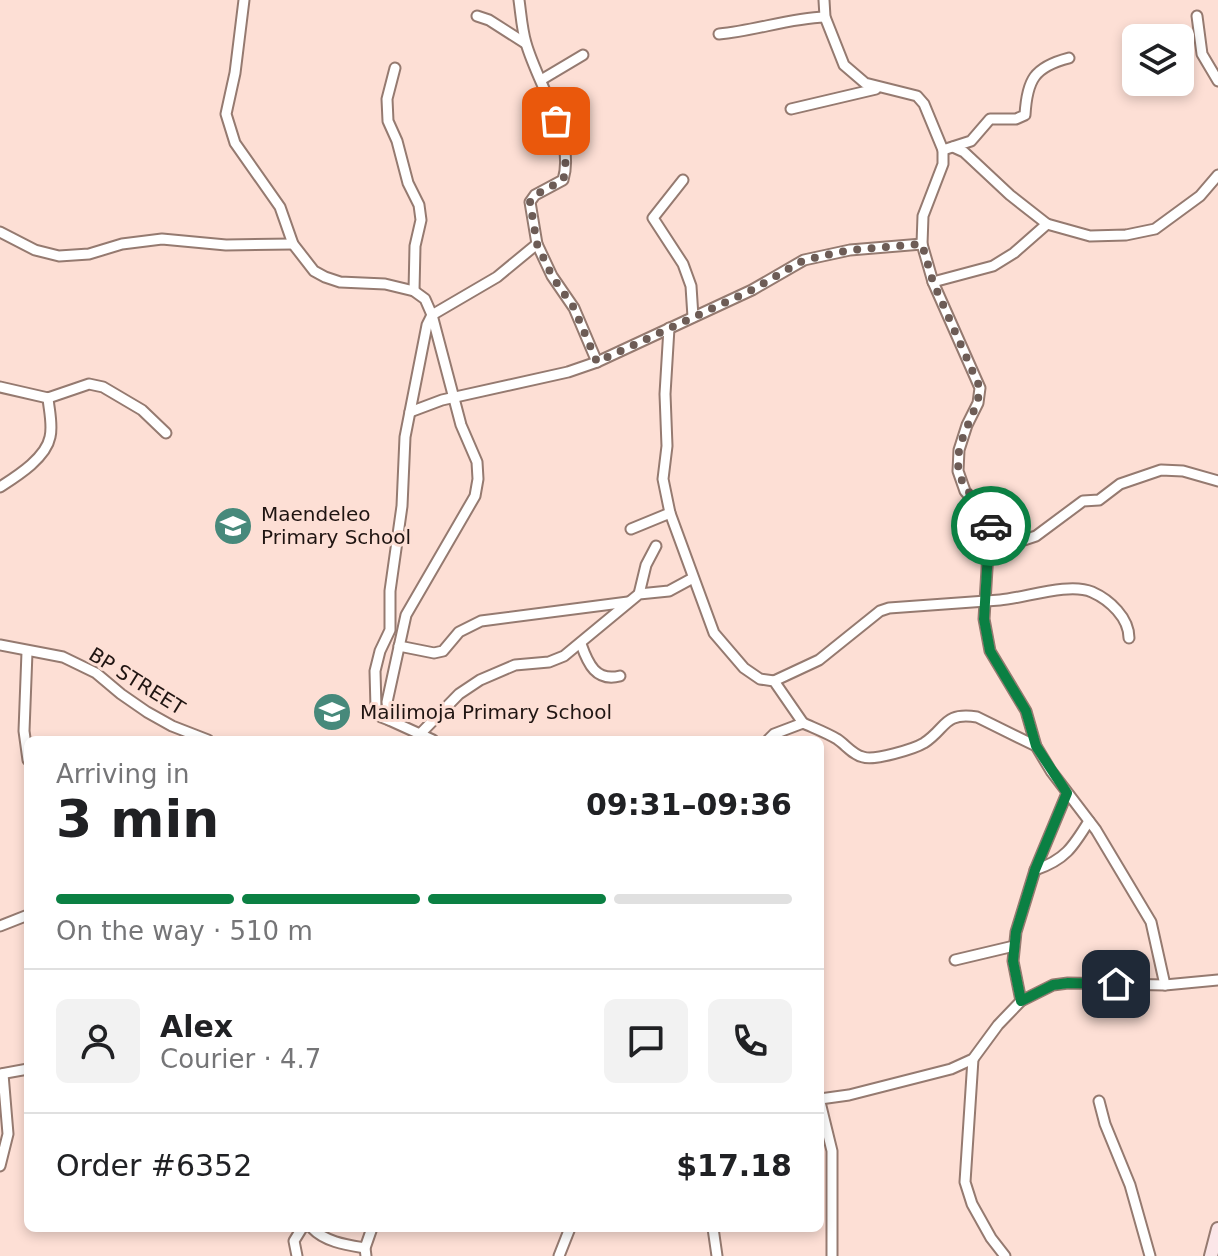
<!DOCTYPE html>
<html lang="en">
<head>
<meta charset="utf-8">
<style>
	:root { --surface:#fff; --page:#f2f2f2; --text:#202124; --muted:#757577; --line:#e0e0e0; --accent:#0b8043 }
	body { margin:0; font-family:"DejaVu Sans",sans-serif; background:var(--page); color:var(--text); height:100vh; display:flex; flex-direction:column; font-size:30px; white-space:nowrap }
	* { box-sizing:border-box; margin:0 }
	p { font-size:26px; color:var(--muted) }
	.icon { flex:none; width:44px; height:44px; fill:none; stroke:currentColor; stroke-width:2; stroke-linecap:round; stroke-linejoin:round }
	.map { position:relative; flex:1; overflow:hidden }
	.drawer { position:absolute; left:24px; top:736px; width:800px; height:496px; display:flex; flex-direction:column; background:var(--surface); border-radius:12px; box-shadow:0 4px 12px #0003 }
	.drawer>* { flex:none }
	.buttons { position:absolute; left:1122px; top:24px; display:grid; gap:16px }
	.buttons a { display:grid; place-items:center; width:72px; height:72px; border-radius:12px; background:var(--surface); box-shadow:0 4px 12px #0003; font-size:40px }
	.pin { position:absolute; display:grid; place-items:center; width:68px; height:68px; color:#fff; margin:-34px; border-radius:16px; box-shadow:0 4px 12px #0006 }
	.courier { position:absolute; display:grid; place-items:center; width:80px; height:80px; margin:-40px; border:6px solid #0b8043; border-radius:50%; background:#fff; color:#222; box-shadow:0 2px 10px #0007 }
	.overview em { font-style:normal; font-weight:700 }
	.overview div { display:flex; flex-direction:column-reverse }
	.overview { display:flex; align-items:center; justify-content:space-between; height:136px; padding:0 32px }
	h1 { font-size:52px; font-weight:700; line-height:60px }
	.bar { display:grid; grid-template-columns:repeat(4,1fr); gap:12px 8px; align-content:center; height:96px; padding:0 32px }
	.bar i { height:10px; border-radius:6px; background:var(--line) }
	.bar .on { background:var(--accent) }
	.bar p { grid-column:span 4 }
	.line { display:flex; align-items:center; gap:20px; padding:0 32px; border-top:2px solid var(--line) }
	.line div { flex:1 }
	.round { display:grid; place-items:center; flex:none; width:84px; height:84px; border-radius:12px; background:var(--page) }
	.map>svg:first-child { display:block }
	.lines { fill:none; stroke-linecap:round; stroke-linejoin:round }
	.street-casing { stroke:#957a70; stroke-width:13 }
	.secondary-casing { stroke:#957a70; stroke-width:16 }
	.street { stroke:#fff; stroke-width:9 }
	.secondary { stroke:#fbe6e8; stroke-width:12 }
	.done { stroke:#6d5c56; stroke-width:8; stroke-dasharray:0 14.4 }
	.route { stroke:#0b8043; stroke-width:10 }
	.labels { text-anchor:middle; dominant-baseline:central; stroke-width:6; stroke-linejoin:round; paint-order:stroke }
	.poi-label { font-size:20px; fill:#201512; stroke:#fddfd5; text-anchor:start }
	.street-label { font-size:20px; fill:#201512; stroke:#fddfd5 }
</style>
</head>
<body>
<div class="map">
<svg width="1218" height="1256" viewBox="0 0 1218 1256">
	<rect width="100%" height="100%" fill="#fddfd5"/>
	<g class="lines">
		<defs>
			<g id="street">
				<path d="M244,0L235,73L226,114L235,143L280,207L293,244L314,271L325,277L340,282L385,284L414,291L425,299L432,315L461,425L477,462L478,479L475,496L406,615L387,702L389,720L433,740"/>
				<path d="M519,0C521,14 522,30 526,43C537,83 576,139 563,180L535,195L530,202L537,244L552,276L574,308L597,362"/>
				<path d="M824,0L825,17L844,65L865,83L917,96L924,104L943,150V164L923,216L922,244L933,282L980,388L978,403L967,425L959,450L958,471L965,491L989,520L993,537L988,552L984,619L990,651L1026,711L1036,746L1051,771L1096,830L1151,922L1165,985"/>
				<path d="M477,16L489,20L525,43"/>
				<path d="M1197,16L1202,54L1218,81"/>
				<path d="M719,34C755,31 789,18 825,17"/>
				<path d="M395,68L387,99L388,121L397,141L408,183L419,205L421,220L415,246L414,291"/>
				<path d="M541,80L583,55"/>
				<path d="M791,109L876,89"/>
				<path d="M953,147L964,152L1010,195L1047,224"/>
				<path d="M943,150L971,141L990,119H1016L1025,115C1027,80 1034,67 1069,58"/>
				<path d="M683,180L653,218L683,264L691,286L693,317"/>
				<path d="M0,232L35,250L59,256L89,254L122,244L162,239L226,245L293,244"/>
				<path d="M933,282L993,266L1014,253L1047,224L1090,236L1126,235L1155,229L1200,196L1218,175"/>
				<path d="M669,328L665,394L667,446L663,479L670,513L714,633L744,668L760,679L774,681L803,723"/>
				<path d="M0,387L48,398L89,384L103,387L142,410L166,433"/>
				<path d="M410,412L442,400L568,372L597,362L752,290L804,260L850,250L922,244"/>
				<path d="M0,487C17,476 46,458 50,437C53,425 49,410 48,398"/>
				<path d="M631,529L670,513"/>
				<path d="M988,552L1036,536L1083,501L1099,500L1120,484L1161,470L1183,471L1218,481"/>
				<path d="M639,594L646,565L656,546"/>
				<path d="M581,644C588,664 596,682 620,676"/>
				<path d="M0,645L63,657L96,673L121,694L147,712L172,726L208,740"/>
				<path d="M399,646L434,653L443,651L459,632L481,621L628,602"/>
				<path d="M27,652L24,731L28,760"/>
				<path d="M774,681L819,660L880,611L889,608C926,605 963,603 1000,600C1025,598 1069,582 1092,592C1110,600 1129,618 1129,638"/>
				<path d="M389,720L381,717L376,708L375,671L380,651L390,630V591L402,506L405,437L427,325L432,315L497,277L537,244"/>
				<path d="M421,733L459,694L480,680L515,665L549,662L564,656L639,594L669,591L693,578"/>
				<path d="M768,740L774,734L803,723C814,728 827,733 837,739C846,745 853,755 863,757C874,761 914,749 924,743C947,728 943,712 977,717L1036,746"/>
				<path d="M1035,870C1065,860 1073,847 1089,821"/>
				<path d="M0,926L28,915"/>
				<path d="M955,960L1014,946"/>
				<path d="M1021,1001L1013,961L1016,932L1035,870L1067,793"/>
				<path d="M973,1059L965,1182L972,1204L991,1238L1005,1256"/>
				<path d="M0,1074L28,1069"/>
				<path d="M820,1099L849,1095L951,1069L973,1059L998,1025L1021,1001L1053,985L1068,983L1165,985L1218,980"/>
				<path d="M1099,1101L1105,1124L1130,1185L1150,1256"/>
				<path d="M820,1102L832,1151V1256"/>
				<path d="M0,1166L8,1134L3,1074"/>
				<path d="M312,1228C325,1242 347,1245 365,1248"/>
				<path d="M713,1228L717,1256"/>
				<path d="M297,1256L294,1241L302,1228"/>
				<path d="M366,1256L365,1248L372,1228"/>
				<path d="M559,1256L570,1228"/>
			</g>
			<path id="secondary" d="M1211,1256L1218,1229"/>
		</defs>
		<!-- street casing -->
		<use href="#street" class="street-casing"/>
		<!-- secondary casing -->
		<use href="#secondary" class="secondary-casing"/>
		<!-- street -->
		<use href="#street" class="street"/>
		<!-- secondary -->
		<use href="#secondary" class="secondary"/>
	</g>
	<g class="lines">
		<!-- done -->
		<path class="done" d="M556,121L565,158L566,170L563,180L535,195L530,202L537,244L552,276L574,308L597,362L752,290L804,260L850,250L922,244L933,282L980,388C977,418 949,446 961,478C967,496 987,508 991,526"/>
		<!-- route -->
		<path class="route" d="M991,526L993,537L988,552L984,619L990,651L1026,711L1036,746L1067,793L1035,870L1016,932L1013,961L1021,1001L1053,985L1068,983L1116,984"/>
	</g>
	<!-- icons -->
	<defs>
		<symbol id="school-disc" viewBox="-11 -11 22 22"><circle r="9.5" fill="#47897b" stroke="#fddfd5"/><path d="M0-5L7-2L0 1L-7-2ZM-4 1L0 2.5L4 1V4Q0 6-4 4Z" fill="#fff"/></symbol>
	</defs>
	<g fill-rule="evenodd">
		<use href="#school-disc" x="211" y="504" width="44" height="44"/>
		<use href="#school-disc" x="310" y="690" width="44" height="44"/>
	</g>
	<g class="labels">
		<!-- poi labels -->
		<g class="poi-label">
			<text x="261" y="514">Maendeleo<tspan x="261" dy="23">Primary School</tspan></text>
			<text x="360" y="712">Mailimoja Primary School</text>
		</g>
		<!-- street labels -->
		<g class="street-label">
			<text transform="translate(137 681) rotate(32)">BP STREET</text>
		</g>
	</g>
</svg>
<div class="buttons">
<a><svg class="icon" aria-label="layers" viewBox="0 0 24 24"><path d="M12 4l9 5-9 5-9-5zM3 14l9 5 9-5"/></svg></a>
</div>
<div class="pin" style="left:556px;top:121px;background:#ea580c"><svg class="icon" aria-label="bag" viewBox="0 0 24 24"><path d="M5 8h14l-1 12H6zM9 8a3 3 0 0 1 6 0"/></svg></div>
<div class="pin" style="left:1116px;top:984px;background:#1f2937"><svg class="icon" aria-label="home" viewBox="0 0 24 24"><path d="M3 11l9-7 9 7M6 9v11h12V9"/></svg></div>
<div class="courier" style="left:991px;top:526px"><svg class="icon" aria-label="car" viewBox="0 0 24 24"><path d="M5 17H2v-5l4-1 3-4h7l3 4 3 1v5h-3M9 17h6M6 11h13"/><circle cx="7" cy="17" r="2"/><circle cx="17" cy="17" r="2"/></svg></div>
<section class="drawer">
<div class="overview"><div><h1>3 min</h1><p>Arriving in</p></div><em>09:31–09:36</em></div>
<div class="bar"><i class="on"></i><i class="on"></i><i class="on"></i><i></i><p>On the way · 510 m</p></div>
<div class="line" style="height:144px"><a class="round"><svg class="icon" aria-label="person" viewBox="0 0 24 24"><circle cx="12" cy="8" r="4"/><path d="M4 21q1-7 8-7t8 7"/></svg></a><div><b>Alex</b><p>Courier · 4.7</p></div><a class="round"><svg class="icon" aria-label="chat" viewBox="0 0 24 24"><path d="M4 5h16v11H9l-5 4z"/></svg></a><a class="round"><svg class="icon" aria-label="phone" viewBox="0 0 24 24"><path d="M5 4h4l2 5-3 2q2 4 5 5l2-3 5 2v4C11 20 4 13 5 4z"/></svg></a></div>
<div class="line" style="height:104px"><div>Order #6352</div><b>$17.18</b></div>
</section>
</div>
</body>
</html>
